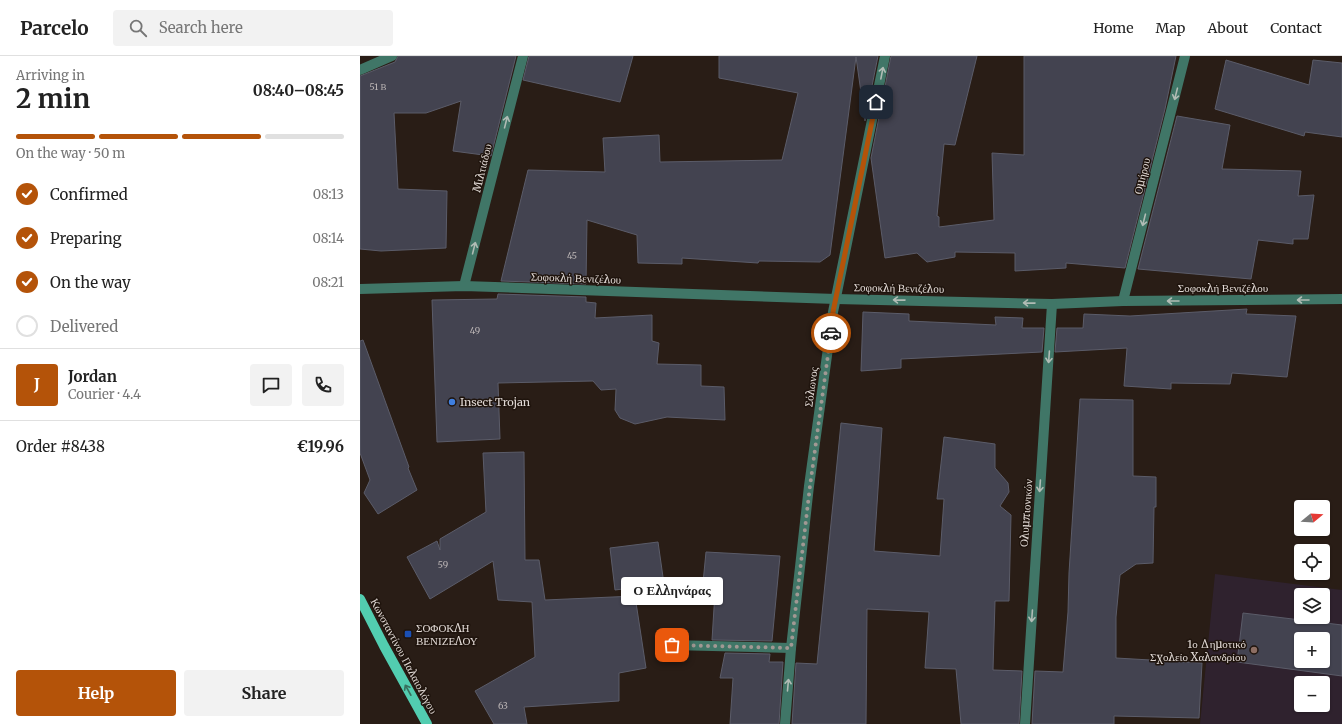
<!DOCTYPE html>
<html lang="en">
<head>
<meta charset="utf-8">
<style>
	:root { --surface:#fff; --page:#f2f2f2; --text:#222; --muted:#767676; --line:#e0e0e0; --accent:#b45309 }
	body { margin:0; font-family:Merriweather,serif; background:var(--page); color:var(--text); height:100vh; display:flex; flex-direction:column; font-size:15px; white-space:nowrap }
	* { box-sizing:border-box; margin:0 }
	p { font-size:13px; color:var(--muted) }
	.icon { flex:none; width:22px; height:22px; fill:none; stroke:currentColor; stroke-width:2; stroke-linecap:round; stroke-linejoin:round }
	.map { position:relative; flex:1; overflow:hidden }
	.sheet { display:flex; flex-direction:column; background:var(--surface); width:360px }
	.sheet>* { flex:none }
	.needle { width:26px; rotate:72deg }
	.buttons { position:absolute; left:934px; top:444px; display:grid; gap:8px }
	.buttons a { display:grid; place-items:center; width:36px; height:36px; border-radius:4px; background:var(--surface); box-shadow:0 1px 3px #0004; font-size:20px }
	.pin { position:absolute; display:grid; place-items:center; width:34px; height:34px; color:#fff; margin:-17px; border-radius:8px; box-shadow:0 2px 6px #0006 }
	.courier { position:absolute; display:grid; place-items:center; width:40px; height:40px; margin:-20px; border:3px solid #b45309; border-radius:50%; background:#fff; color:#222; box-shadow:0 1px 5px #0007 }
	.bubble { position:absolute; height:28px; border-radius:4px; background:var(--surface); box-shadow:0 1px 3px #0004; font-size:13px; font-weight:700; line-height:28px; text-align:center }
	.headline em { font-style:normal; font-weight:700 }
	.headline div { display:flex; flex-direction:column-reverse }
	.headline { display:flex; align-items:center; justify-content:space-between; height:68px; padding:0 16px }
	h1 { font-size:26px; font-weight:700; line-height:30px }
	.bar { display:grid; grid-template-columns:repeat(4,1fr); gap:6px 4px; align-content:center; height:48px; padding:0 16px }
	.bar i { height:5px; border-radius:3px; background:var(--line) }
	.bar .active { background:var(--accent) }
	.bar p { grid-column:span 4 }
	.line { display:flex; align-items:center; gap:10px; padding:0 16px; border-top:1px solid var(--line) }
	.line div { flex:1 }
	.round { display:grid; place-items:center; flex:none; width:42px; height:42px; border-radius:4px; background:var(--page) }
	ol { padding:0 16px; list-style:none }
	li { display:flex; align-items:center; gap:12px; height:44px }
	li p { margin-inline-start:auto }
	li .icon { padding:4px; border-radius:50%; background:var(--accent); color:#fff; stroke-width:4 }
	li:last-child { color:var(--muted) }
	li i { width:22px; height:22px; border:2px solid var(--line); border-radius:50% }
	.action { display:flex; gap:8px; margin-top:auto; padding:8px 16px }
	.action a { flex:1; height:46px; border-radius:4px; background:var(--accent); color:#fff; font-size:16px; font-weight:700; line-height:46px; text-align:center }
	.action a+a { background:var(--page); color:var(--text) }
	header { display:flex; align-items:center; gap:24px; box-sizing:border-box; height:56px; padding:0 20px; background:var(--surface); border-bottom:1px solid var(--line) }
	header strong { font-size:19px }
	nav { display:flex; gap:22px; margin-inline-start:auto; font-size:14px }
	.search { width:280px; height:36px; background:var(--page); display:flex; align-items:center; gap:10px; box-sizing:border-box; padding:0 14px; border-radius:4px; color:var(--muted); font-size:15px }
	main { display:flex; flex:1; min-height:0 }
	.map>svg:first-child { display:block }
	.education { fill:#2f222e; fill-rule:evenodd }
	.building { fill:#434350; stroke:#5b5c69; fill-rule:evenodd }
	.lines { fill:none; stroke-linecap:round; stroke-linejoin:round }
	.minor { stroke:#407667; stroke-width:10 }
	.major { stroke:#52cdb0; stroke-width:10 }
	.oneway { stroke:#b1bcb5 }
	.oneway2 { stroke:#38705e }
	.done { stroke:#a19893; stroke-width:4; stroke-dasharray:0 7.2 }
	.route { stroke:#b45309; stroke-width:5 }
	.shop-dot { fill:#3f7fe0; stroke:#1f140d; stroke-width:1.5 }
	.transit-dot { fill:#1a4fb4; stroke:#1f140d; stroke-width:1.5 }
	.education-dot { fill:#8d6e63; stroke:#1f140d; stroke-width:1.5 }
	.labels { text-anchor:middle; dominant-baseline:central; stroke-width:3; stroke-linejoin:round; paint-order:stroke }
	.number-label { font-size:9px; fill:#bab4b4 }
	.street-label { font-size:11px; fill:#e2dad6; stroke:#1f140d }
	.poi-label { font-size:11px; fill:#e2dad6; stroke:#1f140d; text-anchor:start }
</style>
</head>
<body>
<header>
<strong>Parcelo</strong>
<div class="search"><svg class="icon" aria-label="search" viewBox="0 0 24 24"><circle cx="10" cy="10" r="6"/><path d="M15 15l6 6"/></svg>Search here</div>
<nav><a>Home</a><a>Map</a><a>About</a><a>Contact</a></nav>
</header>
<main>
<section class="sheet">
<div class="headline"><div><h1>2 min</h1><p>Arriving in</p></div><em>08:40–08:45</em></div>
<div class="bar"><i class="active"></i><i class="active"></i><i class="active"></i><i></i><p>On the way · 50 m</p></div>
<ol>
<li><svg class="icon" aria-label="check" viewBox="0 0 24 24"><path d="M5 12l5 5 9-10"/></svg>Confirmed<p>08:13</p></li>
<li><svg class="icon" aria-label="check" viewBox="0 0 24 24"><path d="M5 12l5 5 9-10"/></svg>Preparing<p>08:14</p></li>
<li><svg class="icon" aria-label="check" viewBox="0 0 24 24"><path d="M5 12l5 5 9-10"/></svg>On the way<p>08:21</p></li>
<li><i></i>Delivered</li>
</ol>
<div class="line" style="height:72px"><b class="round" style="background:var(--accent);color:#fff">J</b><div><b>Jordan</b><p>Courier · 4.4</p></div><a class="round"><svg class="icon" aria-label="chat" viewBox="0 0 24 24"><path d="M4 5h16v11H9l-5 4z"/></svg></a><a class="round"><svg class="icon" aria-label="phone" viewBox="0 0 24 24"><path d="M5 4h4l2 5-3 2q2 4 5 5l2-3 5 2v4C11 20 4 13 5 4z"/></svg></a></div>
<div class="line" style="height:52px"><div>Order #8438</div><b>€19.96</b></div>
<div class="action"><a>Help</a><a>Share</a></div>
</section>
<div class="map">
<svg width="982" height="668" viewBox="0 0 982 668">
	<rect width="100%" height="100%" fill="#291d16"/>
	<!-- education -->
	<path class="education" d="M855,518L982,534V668H840ZM941,539H963V561H941ZM941,583H963V605H941ZM941,627H963V649H941Z"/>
	<!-- building -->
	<g class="building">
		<path d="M38,0H156L131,100L93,95L101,45L66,57H34L38,133L87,135L86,192L21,195L0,193V20L35,6Z"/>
		<path d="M169,0H273L260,46L163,24Z"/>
		<path d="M359,0H518L505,65L496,1L470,199L460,206L399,205L398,207L322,202V208L278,207L277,179L227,164L226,228L141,225L168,114L245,116L243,82L299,79L300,106L422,104L438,37L359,22Z"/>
		<path d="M531,0H617L595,89L584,88L577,160L579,161V171L634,164L632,97L664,99V0H816L805,53L765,212L706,207V212L655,215V197L595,196V201L567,206L557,197L525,202L511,102Z"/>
		<path d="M866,4L949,29L953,4L982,7V81L945,76L944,80L855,53Z"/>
		<path d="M817,60L870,69L862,113L941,115L938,140L954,139L948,183H933V188L898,184L891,223L778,213Z"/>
		<path d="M138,238L226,241V246L236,247L235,262L292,259V285L299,287L297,308L341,309V330L364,331L365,364L307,361L275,368L260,362L255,354L256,333L241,334L233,325L138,327L140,383L77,386L72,244L137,243Z"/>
		<path d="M887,253L886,258L936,260L927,321L872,317L870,328L811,327V333L764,330L767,292L695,296L697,272H723L724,258L770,260Z"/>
		<path d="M503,256L549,258V265L636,269L635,261L663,262L662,272H684L682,296L541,303V312L501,315Z"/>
		<path d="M3,284L49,411L48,412L57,434L18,458L4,437L10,424L0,397V285Z"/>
		<path d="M720,343L773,344V420L796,421V451H794L793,507L776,508L760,519L756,561V602L842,607L839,662L754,660V668H672L675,615L703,616L708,556L709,517Z"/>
		<path d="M481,367L522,372L514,495L580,500L584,443H577L584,381L635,388V412L648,427L649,436L640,450L651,459L649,545H635L633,614L662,615L659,668H601L596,613L565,612L569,556L507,553L506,668H432L436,607L457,608Z"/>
		<path d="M164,396L165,504H179L185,544L275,540L286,612L259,617V645L164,651L167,668H134L115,635L175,601L172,546L138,544L133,505L70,543L47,501L77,485L80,494V483L126,456L123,397Z"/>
		<path d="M298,486L304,528L255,534L250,492Z"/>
		<path d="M346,496L420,500L412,585L352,584L355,536L342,537Z"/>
		<path d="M883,557L982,569V620L877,606ZM941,583H963V605H941Z"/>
		<path d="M365,597L410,598L409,606H423L419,668H370L373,622H360Z"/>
	</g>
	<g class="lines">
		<!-- minor -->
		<g class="minor">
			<path d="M0,14L32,0"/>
			<path d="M104,230L163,0"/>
			<path d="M0,233L104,230L476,243L692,248L763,245L982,243"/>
			<path d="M763,245L825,0"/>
			<path d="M311,589L431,592"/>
			<path d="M425,668L431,592L449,430L473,256L525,0"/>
			<path d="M665,668L692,248"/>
		</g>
		<!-- major -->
		<path class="major" d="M0,543L24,590L67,668"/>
	</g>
	<!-- one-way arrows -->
	<defs><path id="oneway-shaft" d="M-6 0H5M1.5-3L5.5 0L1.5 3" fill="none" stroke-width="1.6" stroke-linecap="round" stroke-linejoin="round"/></defs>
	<g class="oneway">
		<use href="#oneway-shaft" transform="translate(522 17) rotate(-79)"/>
		<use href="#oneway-shaft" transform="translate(816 38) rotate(104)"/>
		<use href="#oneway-shaft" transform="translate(146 66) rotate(-76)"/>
		<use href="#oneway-shaft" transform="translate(784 164) rotate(104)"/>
		<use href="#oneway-shaft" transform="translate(114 192) rotate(-76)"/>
		<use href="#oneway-shaft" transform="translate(539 244) rotate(-179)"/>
		<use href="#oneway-shaft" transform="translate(943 244) rotate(180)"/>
		<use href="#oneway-shaft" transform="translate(813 245) rotate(180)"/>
		<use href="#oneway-shaft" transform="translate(669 247) rotate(-179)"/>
		<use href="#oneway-shaft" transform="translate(689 301) rotate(94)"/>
		<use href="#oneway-shaft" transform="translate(680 430) rotate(94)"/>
		<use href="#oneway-shaft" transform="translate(672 560) rotate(94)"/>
		<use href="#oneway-shaft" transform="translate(428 629) rotate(-85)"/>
	</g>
	<use class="oneway2" href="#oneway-shaft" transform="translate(48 634) rotate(-119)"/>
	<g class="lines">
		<!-- done -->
		<path class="done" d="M312,589L431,592L450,430L471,277"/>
		<!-- route -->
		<path class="route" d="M471,277L473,256L516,46"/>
	</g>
	<!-- markers -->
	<circle class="shop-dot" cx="92" cy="346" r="4"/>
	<rect class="transit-dot" x="44" y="574" width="8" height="8" rx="2"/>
	<circle class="education-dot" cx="894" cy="594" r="4"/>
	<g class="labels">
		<!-- number labels -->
		<g class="number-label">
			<text x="18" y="30">51 Β</text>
			<text x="212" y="199">45</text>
			<text x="115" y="274">49</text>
			<text x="83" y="508">59</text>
			<text x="143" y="649">63</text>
		</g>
		<!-- street labels -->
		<g class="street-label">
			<text transform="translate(122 112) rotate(-76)">Μιλτιάδου</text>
			<text transform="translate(782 120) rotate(-76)">Ομήρου</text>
			<text transform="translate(216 222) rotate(2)">Σοφοκλή Βενιζέλου</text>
			<text transform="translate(539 232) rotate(1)">Σοφοκλή Βενιζέλου</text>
			<text x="863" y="232">Σοφοκλή Βενιζέλου</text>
			<text transform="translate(451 331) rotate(-82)">Σόλωνος</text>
			<text transform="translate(666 457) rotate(-86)">Ολυμπιονικών</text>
			<text transform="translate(44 600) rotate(62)">Κωνσταντίνου Παλαιολόγου</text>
		</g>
		<!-- poi labels -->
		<g class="poi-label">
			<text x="100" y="346">Insect Trojan</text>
			<text x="56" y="572">ΣΟΦΟΚΛΗ<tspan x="56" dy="13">ΒΕΝΙΖΕΛΟΥ</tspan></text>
			<text x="886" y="588" text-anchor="end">1ο Δημοτικό<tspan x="886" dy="13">Σχολείο Χαλανδρίου</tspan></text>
		</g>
	</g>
</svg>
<div class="buttons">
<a><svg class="needle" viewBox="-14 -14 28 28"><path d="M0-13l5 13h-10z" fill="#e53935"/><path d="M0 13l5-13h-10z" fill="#767676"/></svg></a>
<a><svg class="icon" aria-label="locate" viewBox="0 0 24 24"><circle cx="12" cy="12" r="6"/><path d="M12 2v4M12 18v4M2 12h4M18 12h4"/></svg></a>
<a><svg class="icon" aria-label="layers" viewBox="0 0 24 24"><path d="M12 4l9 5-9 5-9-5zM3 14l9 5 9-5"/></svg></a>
<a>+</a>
<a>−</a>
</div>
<div class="pin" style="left:312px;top:589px;background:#ea580c"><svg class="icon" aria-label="bag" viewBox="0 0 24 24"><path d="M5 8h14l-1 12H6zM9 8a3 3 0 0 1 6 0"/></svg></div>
<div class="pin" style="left:516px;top:46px;background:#1f2937"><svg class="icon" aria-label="home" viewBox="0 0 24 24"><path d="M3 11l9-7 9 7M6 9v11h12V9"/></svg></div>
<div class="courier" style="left:471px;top:277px"><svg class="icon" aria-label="car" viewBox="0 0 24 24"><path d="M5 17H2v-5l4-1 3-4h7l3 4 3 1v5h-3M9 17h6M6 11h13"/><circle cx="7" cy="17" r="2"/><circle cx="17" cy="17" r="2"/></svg></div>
<div class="bubble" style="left:261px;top:521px;width:102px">Ο Ελληνάρας</div>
</div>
</main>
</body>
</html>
